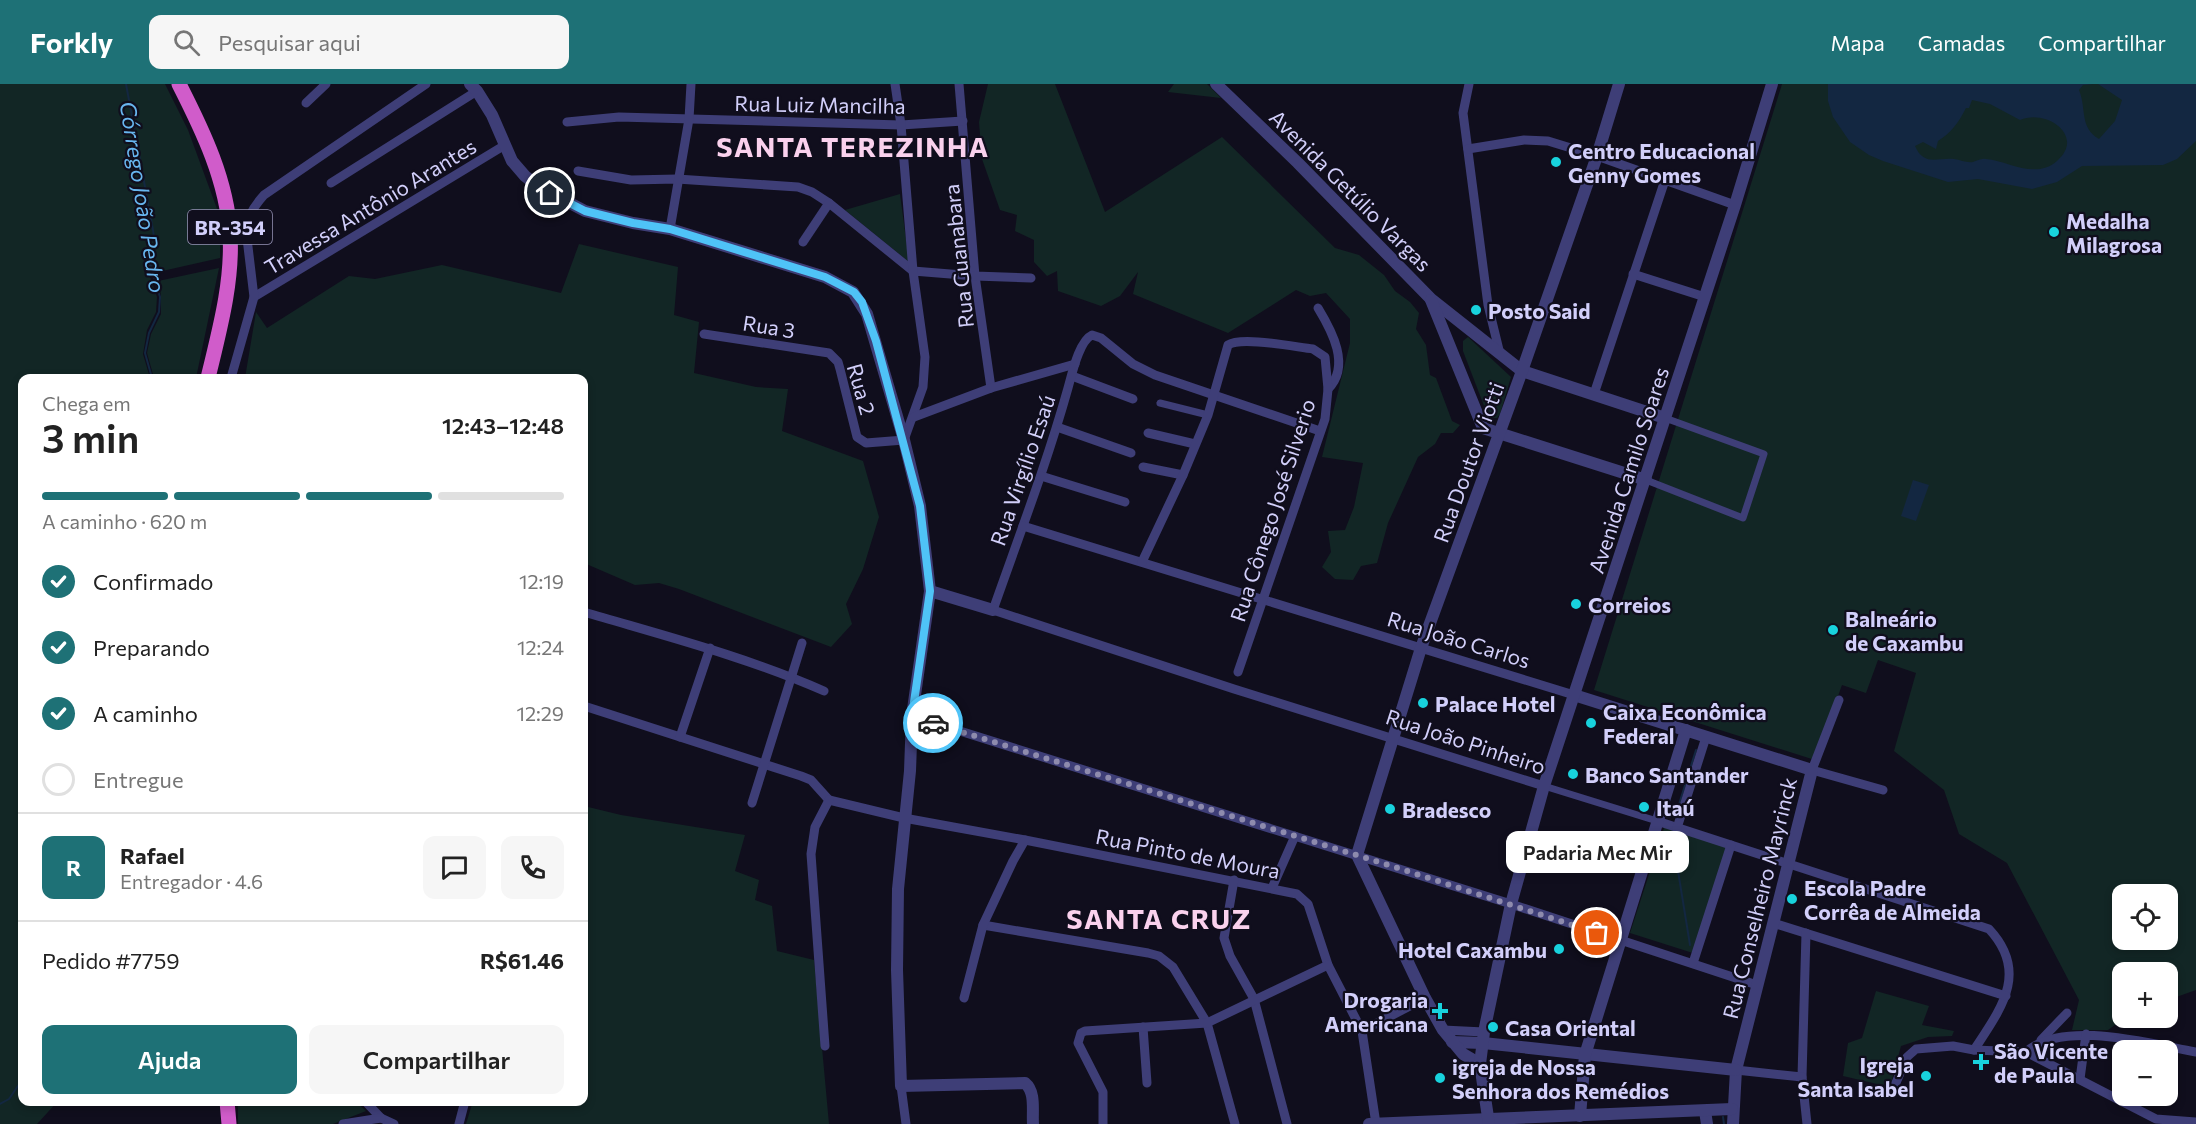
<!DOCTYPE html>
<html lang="pt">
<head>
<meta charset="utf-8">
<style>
	:root { --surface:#fff; --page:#f6f6f6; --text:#222; --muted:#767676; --line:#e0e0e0; --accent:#1e7176 }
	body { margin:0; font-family:Commissioner,sans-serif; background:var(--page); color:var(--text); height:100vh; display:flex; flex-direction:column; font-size:22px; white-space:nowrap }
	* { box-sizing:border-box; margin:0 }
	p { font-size:20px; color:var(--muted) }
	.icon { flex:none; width:33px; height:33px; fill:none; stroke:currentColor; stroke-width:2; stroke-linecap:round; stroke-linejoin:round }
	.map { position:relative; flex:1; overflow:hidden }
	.panel { position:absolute; left:18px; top:290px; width:570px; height:732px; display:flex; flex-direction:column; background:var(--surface); border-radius:12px; box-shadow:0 3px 9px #0003 }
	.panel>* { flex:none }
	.controls { position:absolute; left:2112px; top:800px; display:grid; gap:12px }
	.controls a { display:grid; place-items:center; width:66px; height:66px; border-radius:12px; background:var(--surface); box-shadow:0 3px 9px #0003; font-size:30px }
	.pin { position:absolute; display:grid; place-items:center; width:51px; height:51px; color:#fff; margin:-26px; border:3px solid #fff; border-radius:50%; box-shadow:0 2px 6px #0007 }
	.courier { position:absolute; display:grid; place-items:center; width:60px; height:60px; margin:-30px; border:4px solid #4fc3f7; border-radius:50%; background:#fff; color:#222; box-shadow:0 2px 8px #0007 }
	.bubble { position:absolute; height:42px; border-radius:12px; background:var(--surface); box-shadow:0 3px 9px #0003; font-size:20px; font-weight:600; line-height:42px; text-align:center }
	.headline em { font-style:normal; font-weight:600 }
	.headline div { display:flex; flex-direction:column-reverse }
	.headline { display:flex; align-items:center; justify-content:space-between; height:102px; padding:0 24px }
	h1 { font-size:39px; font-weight:600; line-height:45px }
	.bar { display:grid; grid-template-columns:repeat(4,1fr); gap:9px 6px; align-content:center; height:72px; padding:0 24px }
	.bar i { height:8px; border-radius:4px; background:var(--line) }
	.bar .active { background:var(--accent) }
	.bar p { grid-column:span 4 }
	.line { display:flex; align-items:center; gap:15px; padding:0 24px; border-top:2px solid var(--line) }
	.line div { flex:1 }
	.round { display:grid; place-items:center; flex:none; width:63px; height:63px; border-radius:12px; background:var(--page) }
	ol { padding:0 24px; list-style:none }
	li { display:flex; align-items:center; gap:18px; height:66px }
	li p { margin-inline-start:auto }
	li .icon { padding:6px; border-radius:50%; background:var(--accent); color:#fff; stroke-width:4 }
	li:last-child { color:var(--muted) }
	li i { width:33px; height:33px; border:3px solid var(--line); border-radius:50% }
	.button { display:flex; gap:12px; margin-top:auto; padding:12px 24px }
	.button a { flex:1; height:69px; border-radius:12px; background:var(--accent); color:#fff; font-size:24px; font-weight:600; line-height:69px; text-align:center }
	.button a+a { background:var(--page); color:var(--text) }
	header { display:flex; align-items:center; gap:36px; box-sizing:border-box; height:84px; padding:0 30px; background:var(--accent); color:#fff }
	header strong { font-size:28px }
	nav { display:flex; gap:33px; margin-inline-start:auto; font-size:21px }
	.search { width:420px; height:54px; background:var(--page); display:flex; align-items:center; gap:15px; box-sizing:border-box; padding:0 21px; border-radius:12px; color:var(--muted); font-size:22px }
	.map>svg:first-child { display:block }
	.green { fill:#122625; fill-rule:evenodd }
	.water { fill:#132741; fill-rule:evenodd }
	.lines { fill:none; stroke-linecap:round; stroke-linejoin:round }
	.stream { stroke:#132741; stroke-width:2 }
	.pedestrian { stroke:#3e3e77; stroke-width:7 }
	.minor { stroke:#3e3e77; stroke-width:9 }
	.tertiary { stroke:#3e3e77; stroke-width:12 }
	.trunk { stroke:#d05cca; stroke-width:15 }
	.done { stroke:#8e8bad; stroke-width:6; stroke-dasharray:0 10.8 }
	.route { stroke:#4fc3f7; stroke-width:8 }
	.poi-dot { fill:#18d2dd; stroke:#100e1d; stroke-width:2 }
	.labels { text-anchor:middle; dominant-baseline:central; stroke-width:4.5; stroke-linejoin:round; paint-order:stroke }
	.shield { fill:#100e1d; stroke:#9895b8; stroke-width:1.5 }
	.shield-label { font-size:20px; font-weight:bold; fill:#d2cffa }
	.street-label { font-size:21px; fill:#d2cffa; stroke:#100e1d }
	.poi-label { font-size:21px; font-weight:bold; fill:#d2cffa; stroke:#100e1d; text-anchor:start }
	.water-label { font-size:22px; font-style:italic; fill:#68b6ef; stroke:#100e1d }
	.district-label { font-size:27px; font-weight:bold; letter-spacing:1.5px; fill:#fad1ed; stroke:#100e1d }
</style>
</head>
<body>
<header>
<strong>Forkly</strong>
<div class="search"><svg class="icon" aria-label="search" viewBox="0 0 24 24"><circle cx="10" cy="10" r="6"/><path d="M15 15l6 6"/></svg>Pesquisar aqui</div>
<nav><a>Mapa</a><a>Camadas</a><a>Compartilhar</a></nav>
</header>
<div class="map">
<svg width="2196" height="1040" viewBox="0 0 2196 1040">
	<rect width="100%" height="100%" fill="#100e1d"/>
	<!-- green -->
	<g class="green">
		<path d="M0,0H165L188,46L220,133V174L149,190L157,213L156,228L147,246L143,270L150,294H22V1017H58L37,1040H0Z"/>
		<path d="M988,0H1055L1105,128L1222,53L1335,164L1359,171L1384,191L1395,207L1410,218L1419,229L1416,245L1426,261L1430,291L1436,294L1452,337L1460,341L1453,349H1441L1435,360L1418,373L1388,439L1377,479L1361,482L1353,496L1335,495L1322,483L1331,468L1328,447L1345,446L1354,423L1363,379L1322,373L1350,259V235L1326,209L1310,212L1296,206L1228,249L1133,210L1138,188L1120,212L1101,222L1058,207L1057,187L1047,192L1034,178V156L1015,147L1017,131L1000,126L982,75L979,38Z"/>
		<path d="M1174,0H1207L1221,14L1168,8Z"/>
		<path d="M1782,0H2196V906L2168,916V888H2122V933H2126L2108,946H2072L2079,916L2007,779L1959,750L1944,706L1894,667L1916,589L1878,576L1866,609L1842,601L1815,676L1594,606ZM2122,810H2168V855H2122Z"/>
		<path d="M900,110L909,178L845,126Z"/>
		<path d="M579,160L678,183L674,231L699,238L694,289L756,303L788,305L782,347L863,377L879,433L863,485L846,520L852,540L831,563L679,505L659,499L635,501L584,479V294H245L256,228L267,244L349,192L375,195L442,181L561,209Z"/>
		<path d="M219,184L196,294H154L147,269L151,250L161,230V211L158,197Z"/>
		<path d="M1468,253L1511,293L1500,330L1497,334H1492L1486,327L1463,267V257Z"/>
		<path d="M584,722L621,731L745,751L735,787L759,796L755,816L772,822L777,867L814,876L829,1040H466L473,1017H584Z"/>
		<path d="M1665,741L1730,765L1696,870L1630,849Z"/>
		<path d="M1876,907L1929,922L1922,941L1954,947L1952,952L1928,953L1901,962L1890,1003L1843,992L1848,959L1862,954Z"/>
		<path d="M238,1017H355L366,1027L333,1040H238Z"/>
	</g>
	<!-- water -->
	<g class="water">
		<path d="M1828,0H2093L2083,1L2079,6C2087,26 2079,43 2099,55L2115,37L2122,16L2098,0H2196V57L2177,75L2163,81L2082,82L2057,98L2032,105L1978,95L1948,98L1883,77L1869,71L1850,58L1833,33L1828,17ZM1972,16L1990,20L2020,36C2046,24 2086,52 2057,77C2035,96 2009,77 1986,75C1981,74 1977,77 1973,78C1966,79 1961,76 1954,75C1938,73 1924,83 1915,62L1923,58L1936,65L1938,57C1951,49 1959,38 1966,24H1969Z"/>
		<path d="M1913,396L1929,401L1916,437L1901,432Z"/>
	</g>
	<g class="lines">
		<!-- stream -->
		<g class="stream">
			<path d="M126,0L153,146L155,162L148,173L160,213L159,228L149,249L145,269L152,294"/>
			<path d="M22,582L20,594L22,606"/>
			<path d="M1676,730L1696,666"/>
			<path d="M1672,750L1690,861"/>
			<path d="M0,1020L9,1015L22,996"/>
			<path d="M1723,1033L1724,1040"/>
		</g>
		<!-- pedestrian -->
		<g class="pedestrian">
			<path d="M1160,319L1208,331"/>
			<path d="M1646,396L1743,434L1764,370L1665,334"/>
			<path d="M1544,702L1657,737"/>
		</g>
		<!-- minor -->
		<g class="minor">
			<path d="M959,0L975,192L991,304"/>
			<path d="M1469,0L1463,29L1488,221L1500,270"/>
			<path d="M306,19L326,0"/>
			<path d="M567,38L619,33L901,41L963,37"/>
			<path d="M1468,65L1524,56L1548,57L1597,72L1735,121"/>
			<path d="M578,87L631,96L677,95L798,103L812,108L829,119L913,187L975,192L1031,194"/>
			<path d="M331,99L477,7"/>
			<path d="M670,145L689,35L691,0"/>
			<path d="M803,158L829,119"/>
			<path d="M1633,190L1705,213"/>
			<path d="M254,213L505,61"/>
			<path d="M1318,224C1332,247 1351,282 1328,305"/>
			<path d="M704,250L829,269L838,278L840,285L857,353L866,359L904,356L923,303L925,273L913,187L901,41L895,0"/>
			<path d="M1072,292L1133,315"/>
			<path d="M231,294L254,213L246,146C247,132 255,121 264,111L426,0"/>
			<path d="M1594,310L1665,96"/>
			<path d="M914,333L991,304L1075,280"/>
			<path d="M1057,343L1131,369"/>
			<path d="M1320,347L1155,291L1133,280L1101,254L1092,251C1079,257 1072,290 1068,304C1047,379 1019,452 993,526L1234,605L1544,702"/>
			<path d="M1148,349L1195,360"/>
			<path d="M1143,383L1183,391"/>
			<path d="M1041,392L1125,418"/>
			<path d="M1023,442L1574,611"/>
			<path d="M1142,478L1183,391L1208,331L1228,261C1241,252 1295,263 1313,265L1325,273L1328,305L1325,335L1238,588"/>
			<path d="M584,528C665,552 747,573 824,607"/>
			<path d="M1839,616L1812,686L1883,706"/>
			<path d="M584,622L801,692L811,696L829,716"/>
			<path d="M912,632L1511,820L1757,901"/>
			<path d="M680,653L710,564"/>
			<path d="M829,716L904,734L1025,756L1297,810L1308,820L1328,881L1362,947L1376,1040"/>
			<path d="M752,719L802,559"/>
			<path d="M1657,737L1989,845C2030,889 2000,926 1974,966"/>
			<path d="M1677,744L1706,653"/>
			<path d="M1234,796L1224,854L1230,872L1254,915L1287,1040"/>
			<path d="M1272,804L1295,752"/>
			<path d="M1773,839L2006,912"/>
			<path d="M983,841L1148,869L1159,872L1173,883L1207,939L1235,1040"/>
			<path d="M1806,849L1802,993L1807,1040"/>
			<path d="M1693,879L1731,761"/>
			<path d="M964,914L983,841L1013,777L1025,756"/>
			<path d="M1143,943L1147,999"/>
			<path d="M1443,946L1484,948"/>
			<path d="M1362,947L1425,914"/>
			<path d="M2041,956L2067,929"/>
			<path d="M825,962L811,770L815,743L829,716"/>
			<path d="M2026,968C2063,935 2151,960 2196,968"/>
			<path d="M1736,986L1802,993"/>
			<path d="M2080,995L2086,950"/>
			<path d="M901,1002L906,1040"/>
			<path d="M1892,1008L1907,973L1916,965L1953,962L1974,966L2026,968L2156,1035L2196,1038"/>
			<path d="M365,1017L381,1034L394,1040"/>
			<path d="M343,1040L381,1034"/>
			<path d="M459,1040L465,1017"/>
			<path d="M1103,1040V1008L1078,959L1081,949L1085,947L1207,939L1328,881"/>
		</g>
		<!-- tertiary -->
		<g class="tertiary">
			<path d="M470,0L477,7L492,31L512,77L525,92L539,103L585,127L633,139L670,145L825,193L853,208L867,230L904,356L920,422L930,507L912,632L910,687L898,805L897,886L901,1002L1025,999C1036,1008 1032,1027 1033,1040"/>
			<path d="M1216,0L1298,79L1431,215L1522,287L1665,334"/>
			<path d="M1431,216L1483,344L1646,396"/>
			<path d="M930,507L993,526"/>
			<path d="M1574,611L1812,686L1736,986L1733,1040"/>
			<path d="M1452,958L1483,959L1736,986"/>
			<path d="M1480,980L1463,970L1443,946L1425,914L1357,771L1421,564L1522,287L1597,72L1619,0"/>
			<path d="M1705,1027L1707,1040"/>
			<path d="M1580,1032L1585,971L1686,646"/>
			<path d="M1369,1040L1732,1025"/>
			<path d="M1489,1040L1480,980L1484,948L1511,820L1544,702L1735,121L1772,0"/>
		</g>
		<!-- trunk -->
		<g class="trunk">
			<path d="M179,0C203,47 227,97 230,150C233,198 219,248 208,294"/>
			<path d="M227,1017L229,1040"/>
		</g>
	</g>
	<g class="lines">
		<!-- done -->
		<path class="done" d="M933,639L1401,785L1597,849"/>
		<!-- route -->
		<path class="route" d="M550,109L585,127L633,139L670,145L825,193L854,208L862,218L876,257L920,422L930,507L912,632L933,639"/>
	</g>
	<!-- markers -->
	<g class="poi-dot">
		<circle cx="1556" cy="78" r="6"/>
		<circle cx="2054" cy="148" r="6"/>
		<circle cx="1476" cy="226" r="6"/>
		<circle cx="1576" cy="520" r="6"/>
		<circle cx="1833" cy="546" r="6"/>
		<circle cx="1423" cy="619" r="6"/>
		<circle cx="1591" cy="639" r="6"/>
		<circle cx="1573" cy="690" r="6"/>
		<circle cx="1644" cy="723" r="6"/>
		<circle cx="1390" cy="725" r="6"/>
		<circle cx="1792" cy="815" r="6"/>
		<circle cx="1559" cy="865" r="6"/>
		<path d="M1437 918h6v6h6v6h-6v6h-6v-6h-6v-6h6z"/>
		<circle cx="1493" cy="943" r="6"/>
		<path d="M1978 969h6v6h6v6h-6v6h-6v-6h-6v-6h6z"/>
		<circle cx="1926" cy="992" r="6"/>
		<circle cx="1440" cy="994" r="6"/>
	</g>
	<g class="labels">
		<!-- shield labels -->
		<rect class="shield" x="188" y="126" width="84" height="34" rx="4.5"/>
		<g class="shield-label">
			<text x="230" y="143">BR-354</text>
		</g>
		<!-- street labels -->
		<g class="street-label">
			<text transform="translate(820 20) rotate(1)">Rua Luiz Mancilha</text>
			<text transform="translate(1351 106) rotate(45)">Avenida Getúlio Vargas</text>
			<text transform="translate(370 122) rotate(-31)">Travessa Antônio Arantes</text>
			<text transform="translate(958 172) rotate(-96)">Rua Guanabara</text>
			<text transform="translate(769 242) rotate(9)">Rua 3</text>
			<text transform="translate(862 305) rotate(74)">Rua 2</text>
			<text transform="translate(1468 378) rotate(-70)">Rua Doutor Viotti</text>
			<text transform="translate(1022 386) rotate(-71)">Rua Virgílio Esaú</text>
			<text transform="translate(1628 386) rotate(-72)">Avenida Camilo Soares</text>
			<text transform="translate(1272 426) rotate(-72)">Rua Cônego José Silverio</text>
			<text transform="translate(1459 555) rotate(17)">Rua João Carlos</text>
			<text transform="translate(1466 657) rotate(18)">Rua João Pinheiro</text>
			<text transform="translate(1188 769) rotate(11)">Rua Pinto de Moura</text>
			<text transform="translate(1759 814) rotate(-76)">Rua Conselheiro Mayrinck</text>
		</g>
		<!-- poi labels -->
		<g class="poi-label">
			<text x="1568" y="66">Centro Educacional<tspan x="1568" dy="24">Genny Gomes</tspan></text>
			<text x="2066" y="136">Medalha<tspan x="2066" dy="24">Milagrosa</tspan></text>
			<text x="1488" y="226">Posto Said</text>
			<text x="1588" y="520">Correios</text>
			<text x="1845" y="534">Balneário<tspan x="1845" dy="24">de Caxambu</tspan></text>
			<text x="1435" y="619">Palace Hotel</text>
			<text x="1603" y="627">Caixa Econômica<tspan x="1603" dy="24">Federal</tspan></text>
			<text x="1585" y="690">Banco Santander</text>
			<text x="1656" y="723">Itaú</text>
			<text x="1402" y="725">Bradesco</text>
			<text x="1804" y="803">Escola Padre<tspan x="1804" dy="24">Corrêa de Almeida</tspan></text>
			<text x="1547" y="865" text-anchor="end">Hotel Caxambu</text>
			<text x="1428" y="915" text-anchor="end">Drogaria<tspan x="1428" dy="24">Americana</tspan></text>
			<text x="1505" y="943">Casa Oriental</text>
			<text x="1994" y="966">São Vicente<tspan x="1994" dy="24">de Paula</tspan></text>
			<text x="1914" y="980" text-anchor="end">Igreja<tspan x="1914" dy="24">Santa Isabel</tspan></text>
			<text x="1452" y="982">igreja de Nossa<tspan x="1452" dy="24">Senhora dos Remédios</tspan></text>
		</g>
		<!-- water labels -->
		<g class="water-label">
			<text transform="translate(143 113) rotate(81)">Córrego João Pedro</text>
		</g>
		<!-- district labels -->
		<g class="district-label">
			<text x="853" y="62">SANTA TEREZINHA</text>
			<text x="1159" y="834">SANTA CRUZ</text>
		</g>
	</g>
</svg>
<div class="controls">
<a><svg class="icon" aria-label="locate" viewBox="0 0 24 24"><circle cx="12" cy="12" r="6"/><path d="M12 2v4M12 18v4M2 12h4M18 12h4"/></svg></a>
<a>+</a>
<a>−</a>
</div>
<div class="pin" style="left:1597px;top:849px;background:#ea580c"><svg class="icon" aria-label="bag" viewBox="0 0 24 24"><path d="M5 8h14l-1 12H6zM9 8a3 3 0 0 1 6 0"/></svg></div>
<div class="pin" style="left:550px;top:109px;background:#1f2937"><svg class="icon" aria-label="home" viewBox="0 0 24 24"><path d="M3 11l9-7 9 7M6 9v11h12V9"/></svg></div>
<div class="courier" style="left:933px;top:639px"><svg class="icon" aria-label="car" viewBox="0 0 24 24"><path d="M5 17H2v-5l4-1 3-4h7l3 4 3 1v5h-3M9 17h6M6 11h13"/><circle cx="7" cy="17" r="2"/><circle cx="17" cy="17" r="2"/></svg></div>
<div class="bubble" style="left:1506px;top:747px;width:183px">Padaria Mec Mir</div>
<section class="panel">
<div class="headline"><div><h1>3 min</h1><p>Chega em</p></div><em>12:43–12:48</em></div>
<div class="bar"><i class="active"></i><i class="active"></i><i class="active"></i><i></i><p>A caminho · 620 m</p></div>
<ol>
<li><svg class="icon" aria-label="check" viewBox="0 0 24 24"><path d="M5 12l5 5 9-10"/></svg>Confirmado<p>12:19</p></li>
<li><svg class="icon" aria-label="check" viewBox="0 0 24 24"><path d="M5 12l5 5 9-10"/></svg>Preparando<p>12:24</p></li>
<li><svg class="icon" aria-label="check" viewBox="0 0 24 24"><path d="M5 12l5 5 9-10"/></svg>A caminho<p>12:29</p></li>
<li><i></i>Entregue</li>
</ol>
<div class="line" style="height:108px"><b class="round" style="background:var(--accent);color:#fff">R</b><div><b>Rafael</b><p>Entregador · 4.6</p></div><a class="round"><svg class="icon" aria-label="chat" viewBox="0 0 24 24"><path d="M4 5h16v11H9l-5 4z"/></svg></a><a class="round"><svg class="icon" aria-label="phone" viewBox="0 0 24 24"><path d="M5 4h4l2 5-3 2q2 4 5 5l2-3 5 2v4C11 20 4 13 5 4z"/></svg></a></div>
<div class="line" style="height:78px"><div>Pedido #7759</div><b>R$61.46</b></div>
<div class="button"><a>Ajuda</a><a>Compartilhar</a></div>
</section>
</div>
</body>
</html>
